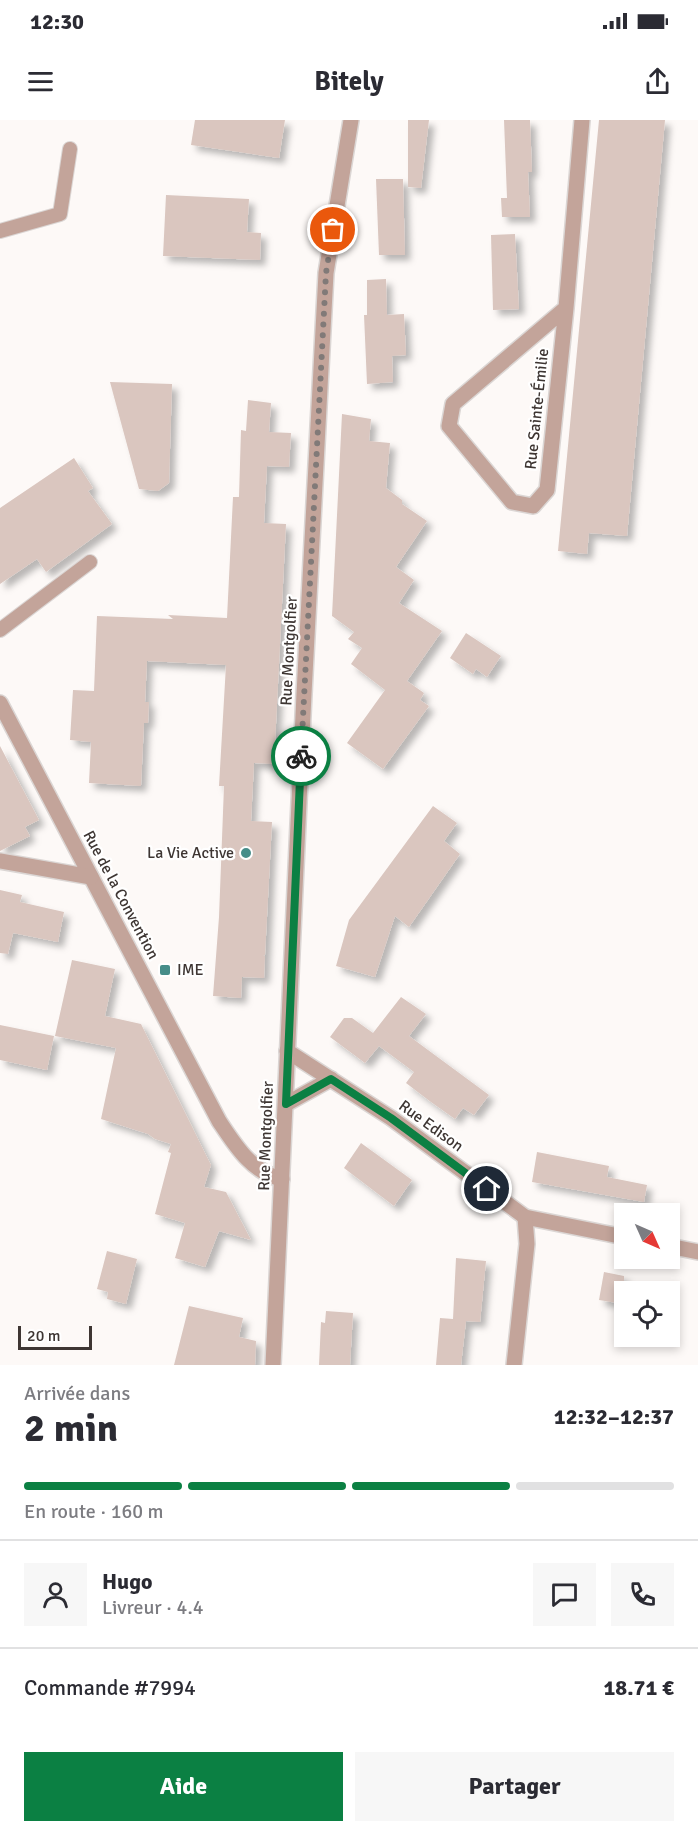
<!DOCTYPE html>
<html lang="fr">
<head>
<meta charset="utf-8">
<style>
	:root { --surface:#fff; --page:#f7f7f7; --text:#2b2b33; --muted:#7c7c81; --line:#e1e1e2; --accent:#0b8043 }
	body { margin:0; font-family:Signika,sans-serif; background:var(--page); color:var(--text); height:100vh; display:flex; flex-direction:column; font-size:22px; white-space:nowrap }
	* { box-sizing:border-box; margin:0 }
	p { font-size:20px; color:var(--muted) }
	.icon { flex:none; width:33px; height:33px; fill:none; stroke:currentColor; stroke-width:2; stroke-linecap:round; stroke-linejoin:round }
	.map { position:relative; height:1245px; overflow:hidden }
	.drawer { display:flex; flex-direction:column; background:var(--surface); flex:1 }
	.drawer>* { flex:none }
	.needle { width:39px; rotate:135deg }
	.tools { position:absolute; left:614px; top:1083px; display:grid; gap:12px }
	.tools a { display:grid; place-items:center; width:66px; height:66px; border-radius:0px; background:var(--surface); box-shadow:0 3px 9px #0003; font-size:30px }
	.scale { position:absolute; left:18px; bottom:15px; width:74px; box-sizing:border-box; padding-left:6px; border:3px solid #3e3633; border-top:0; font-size:16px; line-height:21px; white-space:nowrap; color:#3e3633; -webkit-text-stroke:4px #fff; paint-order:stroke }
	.pin { position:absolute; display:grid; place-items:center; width:51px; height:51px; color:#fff; margin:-26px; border:3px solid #fff; border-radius:50%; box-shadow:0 2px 6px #0007 }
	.courier { position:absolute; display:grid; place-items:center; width:60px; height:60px; margin:-30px; border:4px solid #0b8043; border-radius:50%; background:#fff; color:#222; box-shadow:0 2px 8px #0007 }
	.headline em { font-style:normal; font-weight:700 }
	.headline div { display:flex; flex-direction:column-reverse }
	.headline { display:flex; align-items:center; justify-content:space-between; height:102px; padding:0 24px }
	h1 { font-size:39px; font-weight:700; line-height:45px }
	.bar { display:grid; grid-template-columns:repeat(4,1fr); gap:9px 6px; align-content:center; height:72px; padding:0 24px }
	.bar i { height:8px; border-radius:4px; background:var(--line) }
	.bar .on { background:var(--accent) }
	.bar p { grid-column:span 4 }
	.line { display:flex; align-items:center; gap:15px; padding:0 24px; border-top:2px solid var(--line) }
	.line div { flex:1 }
	.round { display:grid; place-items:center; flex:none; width:63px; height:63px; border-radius:0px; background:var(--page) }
	.action { display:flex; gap:12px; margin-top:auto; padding:12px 24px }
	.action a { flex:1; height:69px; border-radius:0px; background:var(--accent); color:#fff; font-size:24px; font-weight:700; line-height:69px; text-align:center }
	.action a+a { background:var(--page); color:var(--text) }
	.status { display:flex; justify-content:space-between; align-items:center; height:42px; padding:0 30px; background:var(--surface); direction:ltr }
	.status svg { height:16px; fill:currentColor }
	header { display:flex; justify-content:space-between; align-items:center; height:78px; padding:0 24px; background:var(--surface); font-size:27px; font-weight:700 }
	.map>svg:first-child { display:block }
	.building { fill:#dac6bf; filter:url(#shadow) }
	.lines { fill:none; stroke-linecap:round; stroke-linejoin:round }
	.service-casing { stroke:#dbd6d4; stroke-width:16 }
	.minor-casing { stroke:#dbd6d4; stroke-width:18 }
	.tertiary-casing { stroke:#dbd6d4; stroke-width:18 }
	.service { stroke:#c3a49a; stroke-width:14 }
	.minor { stroke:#c3a49a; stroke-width:15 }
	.tertiary { stroke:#c3a49a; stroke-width:15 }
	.done { stroke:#817a78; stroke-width:6; stroke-dasharray:0 10.8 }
	.route { stroke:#0b8043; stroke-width:8 }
	.poi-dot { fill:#468d89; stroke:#fff; stroke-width:2 }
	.labels { text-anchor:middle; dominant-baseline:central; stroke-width:4.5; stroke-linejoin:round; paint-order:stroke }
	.street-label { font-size:16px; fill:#3e3633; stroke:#fff }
	.poi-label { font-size:16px; fill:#3e3633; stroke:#fff; text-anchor:end }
</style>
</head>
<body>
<div class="status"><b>12:30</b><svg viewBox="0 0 49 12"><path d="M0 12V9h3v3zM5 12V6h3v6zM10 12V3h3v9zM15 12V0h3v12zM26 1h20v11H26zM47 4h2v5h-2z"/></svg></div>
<header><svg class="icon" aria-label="menu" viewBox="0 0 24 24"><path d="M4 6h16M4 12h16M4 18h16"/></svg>Bitely<svg class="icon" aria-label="share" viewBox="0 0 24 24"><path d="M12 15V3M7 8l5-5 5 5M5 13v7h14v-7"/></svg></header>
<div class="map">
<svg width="698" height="1245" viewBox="0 0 698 1245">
	<defs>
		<filter id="shadow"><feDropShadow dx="5.5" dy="5.5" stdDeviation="3" flood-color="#0004"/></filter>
	</defs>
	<rect width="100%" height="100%" fill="#fdf9f7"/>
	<!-- building -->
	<g class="building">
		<path d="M195,0H285L279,38L191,25Z"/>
		<path d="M408,0H429L421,68L408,67Z"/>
		<path d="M504,0H530L532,52H528L530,97H502L501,78H507Z"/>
		<path d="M599,0H665L627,416L589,413L587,434L558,431Z"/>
		<path d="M376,59H403L405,135H379Z"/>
		<path d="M166,75L249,79L247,112L261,113L260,140L163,136Z"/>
		<path d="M515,114L519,189L493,190L491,115Z"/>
		<path d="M386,159L387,195L404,194L406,235L392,236L393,262L367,264L364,195H367V160Z"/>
		<path d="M110,262L172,264L169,363L158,371L139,369Z"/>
		<path d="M248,280L271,283L269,312L291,313L289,347L267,346L264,403L286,404L274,644L254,643L251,701L272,702L265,835H263L265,836L264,858L242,857L241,878L213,876L219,797L224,666H219L226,545L147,541L145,582H149L148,603H144L141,666L89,663L91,622L70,620L73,570L94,571L97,496L173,499L168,495L227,498L233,377H239L241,310L246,311Z"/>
		<path d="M342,294L371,299L369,321L390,323L386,368L402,380V384L427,401L396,447L414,460L399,483L442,511L407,561L424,573L420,580L429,586L383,649L347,623L385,570L351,544L362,528L348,519L354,512L332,496Z"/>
		<path d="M74,338L93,368L88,371L112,404L46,452L37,439L0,464V388Z"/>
		<path d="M466,513L501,536L487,557L476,549L473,554L450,538Z"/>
		<path d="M0,626L39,700L25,707L30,716L0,731Z"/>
		<path d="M433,686L457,703L444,721L460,734L409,807L395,796L375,857L336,846L349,800Z"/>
		<path d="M0,770L22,775L20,782L64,792L58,822L13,813L15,805L8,834L0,833Z"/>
		<path d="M72,840L115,849L105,896L141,904L211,1045L204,1067L226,1072L251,1120L219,1111L205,1147L175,1138L185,1103L155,1094L171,1033L168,1032L171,1024L155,1019L148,1014L101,999L116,928L55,916Z"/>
		<path d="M401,877L426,894L409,916L489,975L474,995L463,988L455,999L431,982L406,963L414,952L379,926L365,943L330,917L344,898H352L373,913Z"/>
		<path d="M0,905L54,916L47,950L0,940Z"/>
		<path d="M361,1023L412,1060L394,1086L344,1048Z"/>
		<path d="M537,1032L609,1046L607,1057L647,1065L644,1082L532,1062Z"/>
		<path d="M107,1131L137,1139L126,1184L107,1179L108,1172L97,1169Z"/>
		<path d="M456,1138L486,1141L480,1202L466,1201L461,1245H436L440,1198L453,1199Z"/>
		<path d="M604,1152L624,1156V1184L599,1180Z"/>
		<path d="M189,1186L243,1198L239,1217L256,1221L255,1245H174Z"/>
		<path d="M326,1191L353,1193L350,1245H319L321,1202L325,1203Z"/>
	</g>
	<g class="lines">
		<defs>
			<g id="service">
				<path d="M0,111L60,94L70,29"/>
				<path d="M0,510L90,442"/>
			</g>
			<g id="minor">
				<path d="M566,188L453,284L449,306L512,382L533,386L547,370L566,188L582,0"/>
				<path d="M0,583L219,1001C235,1025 252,1053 282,1059"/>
				<path d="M0,741L91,757"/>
				<path d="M287,931L391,998L525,1097L624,1117"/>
				<path d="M286,984L331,959"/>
				<path d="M669,1126L698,1132"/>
				<path d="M514,1245L527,1124L525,1097"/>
			</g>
			<path id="tertiary" d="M273,1245L304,574L326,153L351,0"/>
		</defs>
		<!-- service casing -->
		<use href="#service" class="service-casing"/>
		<!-- minor casing -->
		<use href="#minor" class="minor-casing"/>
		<!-- tertiary casing -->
		<use href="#tertiary" class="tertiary-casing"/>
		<!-- service -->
		<use href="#service" class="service"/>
		<!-- minor -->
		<use href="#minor" class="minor"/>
		<!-- tertiary -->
		<use href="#tertiary" class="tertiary"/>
	</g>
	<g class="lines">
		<!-- done -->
		<path class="done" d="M301,636L326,153L333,110"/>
		<!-- route -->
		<path class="route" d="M301,636L286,984L331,959L391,998L487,1069"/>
	</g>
	<!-- markers -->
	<g class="poi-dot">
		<circle cx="246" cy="733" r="6"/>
		<rect x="159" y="844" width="12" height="12" rx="3"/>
	</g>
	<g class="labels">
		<!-- street labels -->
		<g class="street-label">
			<text transform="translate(537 289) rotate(-84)">Rue Sainte-Émilie</text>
			<text transform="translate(289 531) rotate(-87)">Rue Montgolfier</text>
			<text transform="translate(121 775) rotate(62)">Rue de la Convention</text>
			<text transform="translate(431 1006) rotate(36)">Rue Edison</text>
			<text transform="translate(266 1016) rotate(-88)">Rue Montgolfier</text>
		</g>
		<!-- poi labels -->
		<g class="poi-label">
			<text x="234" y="733">La Vie Active</text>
			<text x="177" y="850" text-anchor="start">IME</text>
		</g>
	</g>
</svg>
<div class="tools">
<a><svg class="needle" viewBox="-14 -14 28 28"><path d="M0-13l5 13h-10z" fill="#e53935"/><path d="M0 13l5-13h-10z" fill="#7c7c81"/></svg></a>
<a><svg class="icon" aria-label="locate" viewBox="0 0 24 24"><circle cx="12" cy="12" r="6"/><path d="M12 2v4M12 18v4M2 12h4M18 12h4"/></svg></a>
</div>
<div class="scale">20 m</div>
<div class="pin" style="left:333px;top:110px;background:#ea580c"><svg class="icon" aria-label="bag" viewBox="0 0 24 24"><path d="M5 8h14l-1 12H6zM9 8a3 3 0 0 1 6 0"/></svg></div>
<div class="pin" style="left:487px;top:1069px;background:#1f2937"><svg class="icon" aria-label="home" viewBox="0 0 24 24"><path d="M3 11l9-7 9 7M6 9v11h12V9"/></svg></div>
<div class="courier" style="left:301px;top:636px"><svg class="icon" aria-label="bike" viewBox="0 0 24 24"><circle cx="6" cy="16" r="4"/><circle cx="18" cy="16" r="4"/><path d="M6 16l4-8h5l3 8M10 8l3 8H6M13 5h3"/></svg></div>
</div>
<section class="drawer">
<div class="headline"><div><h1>2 min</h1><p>Arrivée dans</p></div><em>12:32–12:37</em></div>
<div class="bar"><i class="on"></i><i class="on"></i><i class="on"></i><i></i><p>En route · 160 m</p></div>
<div class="line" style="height:108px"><a class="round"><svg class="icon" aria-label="person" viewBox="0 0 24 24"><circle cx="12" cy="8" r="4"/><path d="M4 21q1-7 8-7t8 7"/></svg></a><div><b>Hugo</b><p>Livreur · 4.4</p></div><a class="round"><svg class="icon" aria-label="chat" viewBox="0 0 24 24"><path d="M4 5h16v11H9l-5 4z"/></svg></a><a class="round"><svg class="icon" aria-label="phone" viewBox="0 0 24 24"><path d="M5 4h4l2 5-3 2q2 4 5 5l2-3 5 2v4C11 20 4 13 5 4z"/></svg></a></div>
<div class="line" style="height:78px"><div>Commande #7994</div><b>18.71 €</b></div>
<div class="action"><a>Aide</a><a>Partager</a></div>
</section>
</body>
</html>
